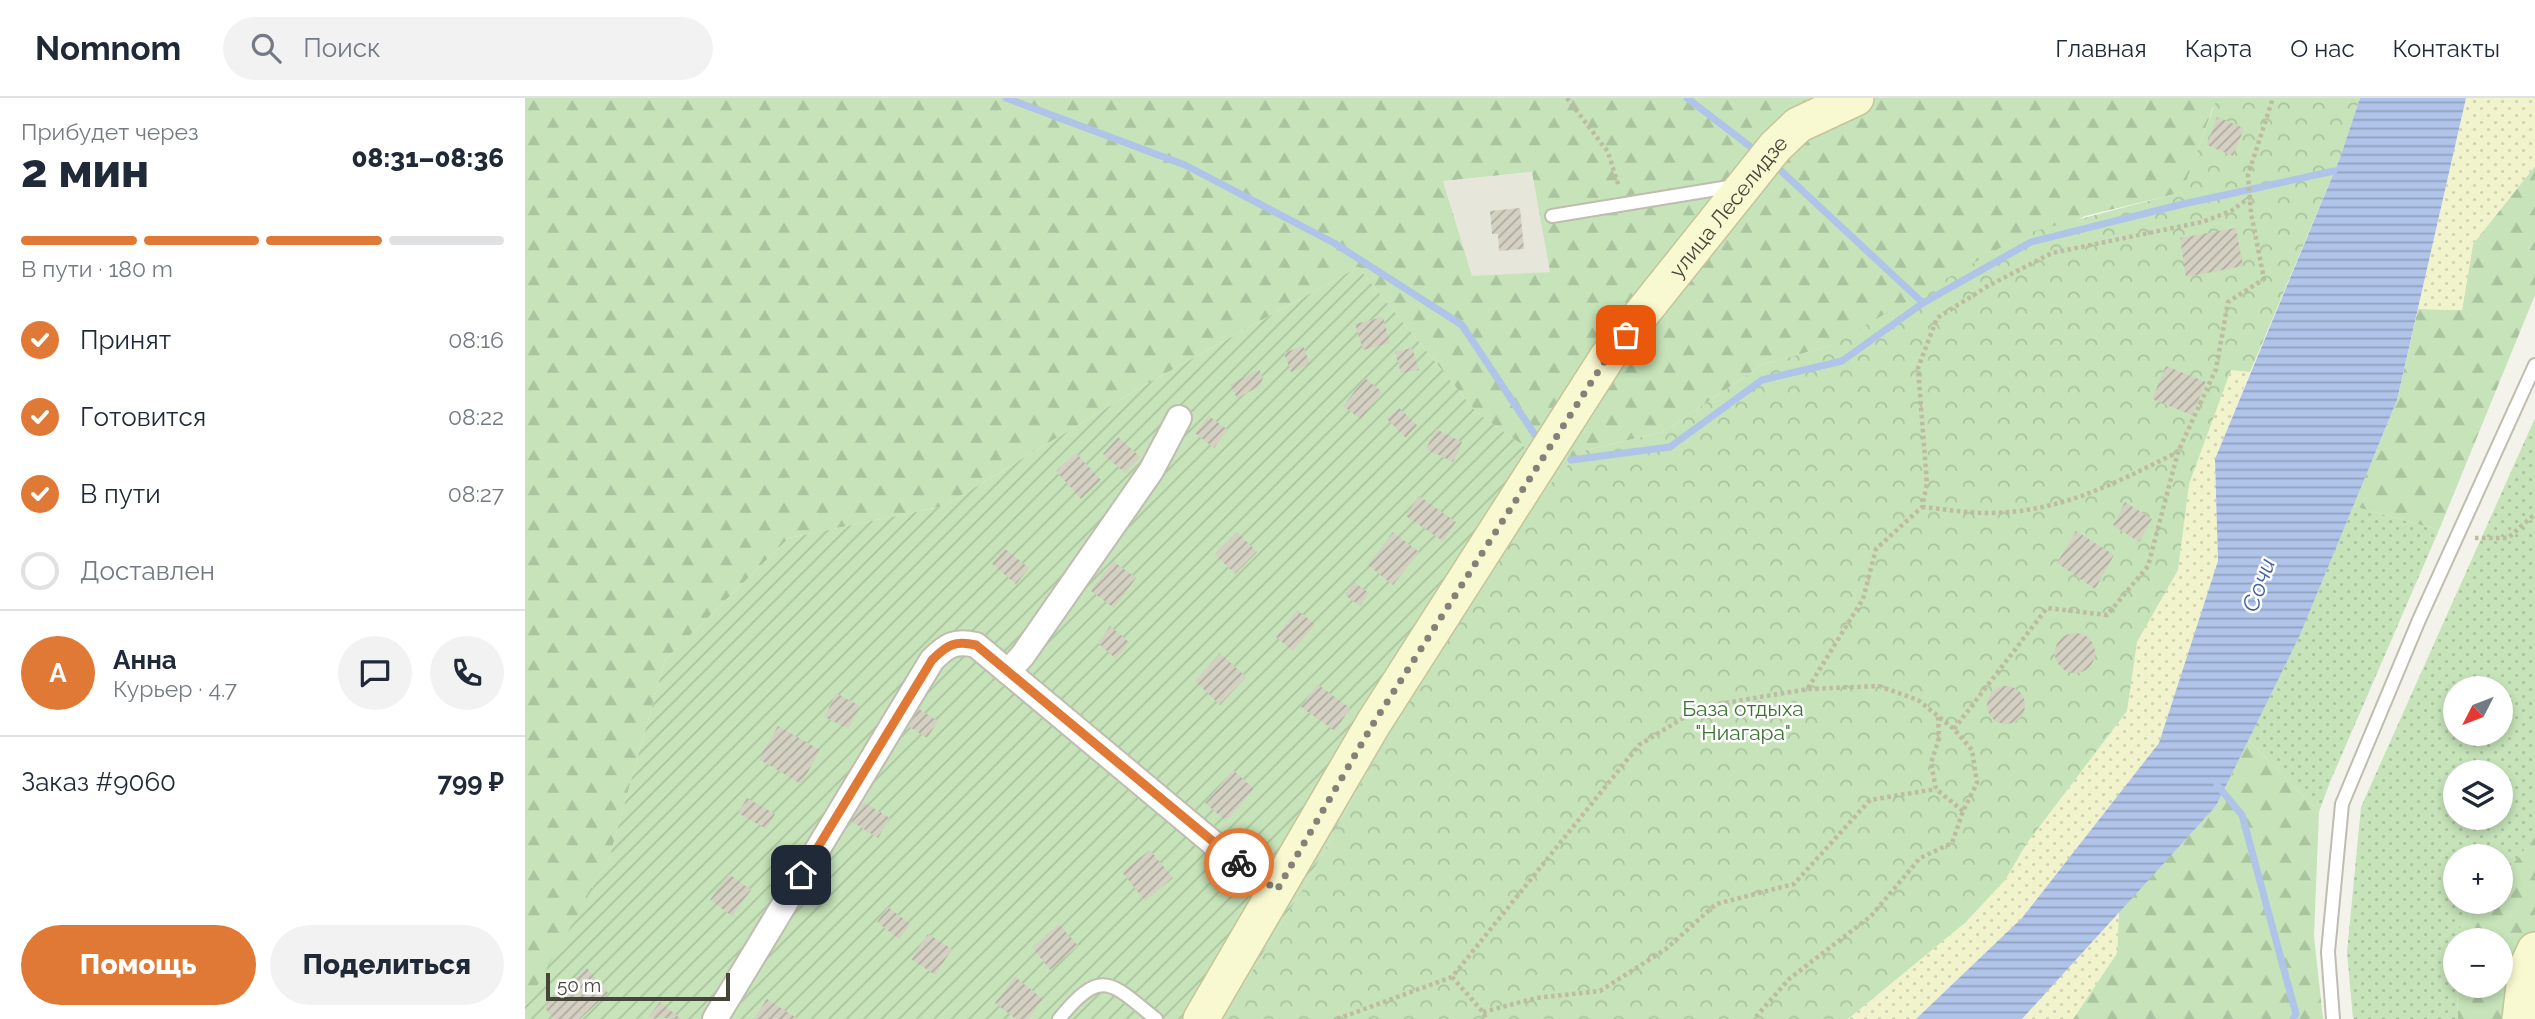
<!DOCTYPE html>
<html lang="ru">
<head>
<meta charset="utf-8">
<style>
	:root { --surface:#fff; --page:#f2f2f3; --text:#1f2937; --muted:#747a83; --line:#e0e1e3; --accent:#e17936 }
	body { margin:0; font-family:Raleway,sans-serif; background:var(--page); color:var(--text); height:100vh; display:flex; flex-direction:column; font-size:26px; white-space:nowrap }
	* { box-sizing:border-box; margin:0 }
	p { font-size:23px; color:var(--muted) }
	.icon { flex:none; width:38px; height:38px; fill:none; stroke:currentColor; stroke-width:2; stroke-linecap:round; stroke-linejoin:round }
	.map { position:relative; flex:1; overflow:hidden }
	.details { display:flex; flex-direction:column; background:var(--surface); width:525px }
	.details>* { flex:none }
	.needle { width:46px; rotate:228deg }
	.buttons { position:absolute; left:1918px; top:578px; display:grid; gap:14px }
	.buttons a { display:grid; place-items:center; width:70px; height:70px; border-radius:50%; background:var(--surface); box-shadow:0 4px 10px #0003; font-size:35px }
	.scale { position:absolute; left:21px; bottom:18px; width:184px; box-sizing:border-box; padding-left:7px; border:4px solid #47453a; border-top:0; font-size:19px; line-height:24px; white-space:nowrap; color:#47453a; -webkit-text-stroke:5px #fff; paint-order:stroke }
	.pin { position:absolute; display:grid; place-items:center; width:60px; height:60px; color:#fff; margin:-30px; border-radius:14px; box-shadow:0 4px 10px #0006 }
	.courier { position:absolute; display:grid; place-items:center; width:70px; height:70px; margin:-35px; border:5px solid #e17936; border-radius:50%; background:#fff; color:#222; box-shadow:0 2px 9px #0007 }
	.summary em { font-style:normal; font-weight:800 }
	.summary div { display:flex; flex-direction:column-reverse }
	.summary { display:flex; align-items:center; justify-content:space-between; height:119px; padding:0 21px }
	h1 { font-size:46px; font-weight:800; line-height:52px }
	.bar { display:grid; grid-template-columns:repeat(4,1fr); gap:10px 7px; align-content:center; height:84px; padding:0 21px }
	.bar i { height:9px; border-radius:5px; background:var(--line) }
	.bar .selected { background:var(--accent) }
	.bar p { grid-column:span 4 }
	.line { display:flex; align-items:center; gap:18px; padding:0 21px; border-top:2px solid var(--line) }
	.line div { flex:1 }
	.round { display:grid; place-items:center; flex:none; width:74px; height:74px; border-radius:37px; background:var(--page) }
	ol { padding:0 21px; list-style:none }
	li { display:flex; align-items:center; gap:21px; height:77px }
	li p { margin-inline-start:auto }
	li .icon { padding:7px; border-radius:50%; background:var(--accent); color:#fff; stroke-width:4 }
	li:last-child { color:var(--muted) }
	li i { width:38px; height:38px; border:4px solid var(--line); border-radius:50% }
	.cta { display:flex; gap:14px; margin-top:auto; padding:14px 21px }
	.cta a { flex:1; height:80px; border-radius:42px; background:var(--accent); color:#fff; font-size:28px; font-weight:800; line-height:80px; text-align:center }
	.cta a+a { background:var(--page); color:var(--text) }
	header { display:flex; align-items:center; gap:42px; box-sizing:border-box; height:98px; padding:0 35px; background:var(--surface); border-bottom:2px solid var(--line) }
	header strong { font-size:33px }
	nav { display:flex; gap:38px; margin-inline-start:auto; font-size:24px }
	.search { width:490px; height:63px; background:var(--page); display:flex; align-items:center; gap:18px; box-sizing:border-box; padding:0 24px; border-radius:38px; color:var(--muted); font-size:26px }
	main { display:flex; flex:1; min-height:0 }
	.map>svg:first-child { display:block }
	.residential { fill:#e7e6da }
	.grass { fill:url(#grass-dots); fill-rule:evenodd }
	.forest { fill:url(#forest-firs); fill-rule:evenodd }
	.sand { fill:url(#sand-dots) }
	.park { fill:url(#park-crowns) }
	.garden { fill:url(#garden-furrows) }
	.water { fill:url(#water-rules) }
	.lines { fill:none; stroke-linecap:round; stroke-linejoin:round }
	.stream { stroke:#b0c3e9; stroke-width:7 }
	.building { fill:url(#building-hatch) }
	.lane-casing { stroke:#bebdaf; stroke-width:16 }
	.street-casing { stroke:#bebdaf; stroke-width:28 }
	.secondary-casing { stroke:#c5c49a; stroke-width:38 }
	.path { stroke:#bebba2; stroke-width:4.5; stroke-dasharray:3.5 3.5; stroke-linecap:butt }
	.lane { stroke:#fff; stroke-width:12 }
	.street { stroke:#fff; stroke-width:24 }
	.secondary { stroke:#f9f9d1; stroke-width:35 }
	.done { stroke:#848278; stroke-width:7; stroke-dasharray:0 12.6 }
	.route { stroke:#e17936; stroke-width:9 }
	.labels { text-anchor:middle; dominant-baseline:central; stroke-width:5; stroke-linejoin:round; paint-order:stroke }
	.street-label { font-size:21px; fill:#47453a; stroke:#fff }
	.park-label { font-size:21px; fill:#3c7333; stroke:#fff }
	.water-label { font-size:23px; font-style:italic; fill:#3f62a7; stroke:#fff }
</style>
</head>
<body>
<header>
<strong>Nomnom</strong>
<div class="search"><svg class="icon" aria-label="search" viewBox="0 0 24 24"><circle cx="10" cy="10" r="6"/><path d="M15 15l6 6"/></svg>Поиск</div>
<nav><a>Главная</a><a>Карта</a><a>О нас</a><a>Контакты</a></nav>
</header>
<main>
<section class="details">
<div class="summary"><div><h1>2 мин</h1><p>Прибудет через</p></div><em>08:31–08:36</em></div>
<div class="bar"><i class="selected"></i><i class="selected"></i><i class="selected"></i><i></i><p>В пути · 180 m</p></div>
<ol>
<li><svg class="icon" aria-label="check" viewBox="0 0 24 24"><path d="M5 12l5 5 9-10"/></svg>Принят<p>08:16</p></li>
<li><svg class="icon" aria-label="check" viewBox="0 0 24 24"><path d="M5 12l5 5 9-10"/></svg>Готовится<p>08:22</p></li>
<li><svg class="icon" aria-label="check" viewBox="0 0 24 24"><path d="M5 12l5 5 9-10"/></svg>В пути<p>08:27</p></li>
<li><i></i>Доставлен</li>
</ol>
<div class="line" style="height:126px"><b class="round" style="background:var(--accent);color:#fff">А</b><div><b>Анна</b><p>Курьер · 4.7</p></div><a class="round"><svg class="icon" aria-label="chat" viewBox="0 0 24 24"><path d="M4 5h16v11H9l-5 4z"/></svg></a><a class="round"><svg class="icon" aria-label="phone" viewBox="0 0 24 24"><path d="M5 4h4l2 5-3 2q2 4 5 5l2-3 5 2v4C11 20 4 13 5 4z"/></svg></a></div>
<div class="line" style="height:91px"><div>Заказ #9060</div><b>799 ₽</b></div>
<div class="cta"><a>Помощь</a><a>Поделиться</a></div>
</section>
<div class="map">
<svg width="2010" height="921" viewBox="0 0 2010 921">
	<defs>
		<pattern id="grass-dots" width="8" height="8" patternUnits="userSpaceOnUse" patternTransform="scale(1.75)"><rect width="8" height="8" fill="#c6e3b9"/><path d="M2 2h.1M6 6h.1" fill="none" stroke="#abc4a0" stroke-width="1.8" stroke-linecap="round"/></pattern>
		<pattern id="forest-firs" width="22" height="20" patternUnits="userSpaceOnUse" patternTransform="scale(1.75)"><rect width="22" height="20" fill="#c6e3b9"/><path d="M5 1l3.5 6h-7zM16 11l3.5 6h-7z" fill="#abc4a0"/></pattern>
		<pattern id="sand-dots" width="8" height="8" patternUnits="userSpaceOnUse" patternTransform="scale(1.75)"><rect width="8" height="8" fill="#f1f3cd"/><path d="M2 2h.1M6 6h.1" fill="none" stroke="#d0d2b1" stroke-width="1.8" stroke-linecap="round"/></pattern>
		<pattern id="park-crowns" width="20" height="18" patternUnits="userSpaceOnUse" patternTransform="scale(1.75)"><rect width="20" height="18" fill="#c6e3b9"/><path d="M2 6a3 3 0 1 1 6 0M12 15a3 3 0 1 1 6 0" fill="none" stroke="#abc4a0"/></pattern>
		<pattern id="garden-furrows" width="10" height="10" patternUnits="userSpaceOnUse" patternTransform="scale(1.75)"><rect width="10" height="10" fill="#c6e3b9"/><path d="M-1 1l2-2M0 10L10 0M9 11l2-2" fill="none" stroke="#abc4a0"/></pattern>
		<pattern id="water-rules" width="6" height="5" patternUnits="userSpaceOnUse" patternTransform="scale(1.75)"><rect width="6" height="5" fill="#b0c3e9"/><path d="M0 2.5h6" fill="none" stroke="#91a0be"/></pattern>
		<pattern id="building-hatch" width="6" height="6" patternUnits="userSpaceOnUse" patternTransform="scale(1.75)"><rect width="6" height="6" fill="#d4d1c2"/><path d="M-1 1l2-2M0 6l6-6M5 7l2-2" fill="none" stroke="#aeab9f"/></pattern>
	</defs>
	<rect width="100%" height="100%" fill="#f4f3eb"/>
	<!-- residential -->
	<path class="residential" d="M1008,74L1026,174L947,179L918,83Z"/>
	<!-- grass -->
	<g class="grass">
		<path d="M2010,320V739L1976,780V758H1930V803H1957L1930,836V887H1932L1933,921H1828L1822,854L1836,709ZM1930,590H1976V635H1930ZM1930,674H1976V719H1930Z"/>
		<path d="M1828,408L1914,432L1805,684L1794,714L1723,642L1775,537Z"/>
	</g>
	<!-- forest -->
	<g class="forest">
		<path d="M0,0H1730L1688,9L1658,94L1560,118L1304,248L1237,267L1138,334L1061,352L1037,373L1383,274L1035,374L951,314L833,169L618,288L419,408L264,440L140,562L84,761L41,842L0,911ZM1007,74L1025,174L947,178L918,83Z"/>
		<path d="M2010,68V197L1914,432L1828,408L1872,302L1893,211L1937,212L1948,146Z"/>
		<path d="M1723,642L1794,714L1789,838L1798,921H1548L1592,855L1594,813L1691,708Z"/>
		<path d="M2010,739V921H1933L1932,887H1976V842H1931L1930,836L1957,803H1976V780Z"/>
	</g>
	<!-- sand -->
	<g class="sand">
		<path d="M1941,0H2010V68L1948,146L1937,212L1893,211Z"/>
		<path d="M1706,271L1725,274L1690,361L1693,463L1634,645L1497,820L1392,921H1323L1441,824L1480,782L1502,745L1602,613L1612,544L1653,472L1664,386Z"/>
		<path d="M1594,813L1592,855L1548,921H1497Z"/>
	</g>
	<!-- park -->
	<path class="park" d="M1692,0H1835L1815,60L1725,274L1706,272L1664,386L1653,472L1612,544L1602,613L1502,745L1480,782L1441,824L1323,921H697L781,786L942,490L1035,374L1061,352L1138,334L1237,267L1304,248L1499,136L1657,94Z"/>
	<!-- garden -->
	<path class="garden" d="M833,169L951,314L1035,374L942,490L781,786L697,921H0V909L84,761L140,562L264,440L419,408L618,288Z"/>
	<!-- water -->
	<path class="water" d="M1835,0H1941L1872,302L1775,537L1691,708L1497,921H1391L1497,820L1634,645L1693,463L1690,361L1815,60Z"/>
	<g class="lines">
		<!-- stream -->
		<g class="stream">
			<path d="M481,0L660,67L809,145L937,227L1010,337"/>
			<path d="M1162,0L1231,53"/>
			<path d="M1252,69L1398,205"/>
			<path d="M1046,362L1145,349L1237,282L1317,263L1398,205L1506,144L1654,107L1809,73"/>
			<path d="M1692,687L1717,717L1771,916L1768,921"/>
		</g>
	</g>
	<!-- building -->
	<g class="building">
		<path d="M1692,19L1719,30L1708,58L1682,47Z"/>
		<path d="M995,110L999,151L974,153L973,136H967L965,113Z"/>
		<path d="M1711,130L1718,168L1661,179L1655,140Z"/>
		<path d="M858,219L865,245L838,252L830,226Z"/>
		<path d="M778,248L785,266L766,274L759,255Z"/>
		<path d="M887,250L894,272L876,275L870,254Z"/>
		<path d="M1641,268L1681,284L1667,317L1627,301Z"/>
		<path d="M734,271L738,279L735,288L712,300L705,287Z"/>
		<path d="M840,280L857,294L836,321L818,308Z"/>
		<path d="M874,310L892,327L881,340L862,321Z"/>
		<path d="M684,318L703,332L689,350L670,335Z"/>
		<path d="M911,331L937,344L928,364L901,351Z"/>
		<path d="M593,339L615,359L600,375L578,356Z"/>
		<path d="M551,355L576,382L556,401L531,373Z"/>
		<path d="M894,398L931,424L918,443L881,418Z"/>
		<path d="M1600,404L1627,421L1614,444L1588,427Z"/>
		<path d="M1551,433L1589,457L1570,491L1532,465Z"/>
		<path d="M712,434L732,454L710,476L690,456Z"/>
		<path d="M868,434L894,454L868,487L843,467Z"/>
		<path d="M479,450L504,470L491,486L467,466Z"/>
		<path d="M588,463L611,480L589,510L566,493Z"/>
		<path d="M829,484L844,495L835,508L820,497Z"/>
		<path d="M772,512L790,526L768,553L751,539Z"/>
		<path d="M585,528L604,544L591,561L573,545Z"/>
		<circle cx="1550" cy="555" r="20"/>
		<path d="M695,555L721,579L695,607L670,583Z"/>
		<path d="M792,586L825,610L810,633L776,609Z"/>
		<circle cx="1481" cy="607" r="19"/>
		<path d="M311,595L335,608L323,631L300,619Z"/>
		<path d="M394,611L413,623L402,640L383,628Z"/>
		<path d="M253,628L295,652L276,686L234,661Z"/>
		<path d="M708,672L729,691L701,723L680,705Z"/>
		<path d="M222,700L250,716L241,731L213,715Z"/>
		<path d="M338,704L365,720L353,740L326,723Z"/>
		<path d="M625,752L648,780L620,803L597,774Z"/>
		<path d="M204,776L226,792L207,818L185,802Z"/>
		<path d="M285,778L304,792L291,811L273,798Z"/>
		<path d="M363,809L385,826L374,841L352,824Z"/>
		<path d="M534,826L553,848L525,872L507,849Z"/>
		<path d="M403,836L427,851L410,877L386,861Z"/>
		<path d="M62,870L83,895L55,921H29L19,909Z"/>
		<path d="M490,879L518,901L503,921H491L470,905Z"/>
		<path d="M242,901L273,921H229Z"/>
		<path d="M135,904L156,921L123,919Z"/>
	</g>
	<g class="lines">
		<defs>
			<g id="lane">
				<path d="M1027,118L1210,88"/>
				<path d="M534,921C577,868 586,885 631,921"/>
				<path d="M1808,921L1803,854L1817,706L1894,522L2010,267"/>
			</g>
			<g id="street">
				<path d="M483,574L498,557L626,373L654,320"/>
				<path d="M190,921L407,562C422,547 430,542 451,547L706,760L752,792"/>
			</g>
			<g id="secondary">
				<path id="s1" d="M676,921L848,626L1083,258L1250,49L1273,27L1331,0"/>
				<path d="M1995,921L2001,871L2010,852"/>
			</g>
		</defs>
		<!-- lane casing -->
		<use href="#lane" class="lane-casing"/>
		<!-- street casing -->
		<use href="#street" class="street-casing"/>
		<!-- secondary casing -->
		<use href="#secondary" class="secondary-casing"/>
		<!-- path -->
		<g class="path">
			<path d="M1042,0L1083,54L1094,89"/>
			<path d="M1397,409C1419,411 1441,415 1462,415C1535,415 1590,385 1653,354"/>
			<path d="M1950,440H1983L2010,416"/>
			<path d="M1283,590L1338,501L1351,451L1397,409L1402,386L1393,270L1412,220L1463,188L1527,155L1677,124L1706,113L1724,100"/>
			<path d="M1413,619L1414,640L1406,665L1411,691L1438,713"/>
			<path d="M1429,631L1522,510L1582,517L1623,468L1653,354L1691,271L1703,204L1739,181L1726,115L1723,77L1748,0"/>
			<path d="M927,879L958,914L961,921"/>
			<path d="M958,914L1011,900L1075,893L1141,851L1191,806L1269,786L1345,702L1411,691"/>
			<path d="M812,921L927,879L1114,647L1176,609L1283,591L1354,588L1393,602L1429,631L1447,652L1452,685L1438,713L1427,745L1395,760L1346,818L1264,881L1229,921"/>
		</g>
		<!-- lane -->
		<use href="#lane" class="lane"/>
		<!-- street -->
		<use href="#street" class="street"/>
		<!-- secondary -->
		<use href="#secondary" class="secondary"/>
	</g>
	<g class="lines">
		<!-- done -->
		<path class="done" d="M714,765L752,792L848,626L1083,258L1101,237"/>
		<!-- route -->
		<path class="route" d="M276,777L407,562C422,547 430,542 451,547L714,765"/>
	</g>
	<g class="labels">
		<!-- street labels -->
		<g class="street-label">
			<text stroke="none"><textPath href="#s1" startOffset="970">улица Леселидзе</textPath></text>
		</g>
		<!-- park labels -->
		<g class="park-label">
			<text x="1218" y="610">База отдыха<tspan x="1218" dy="24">"Ниагара"</tspan></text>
		</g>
		<!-- water labels -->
		<g class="water-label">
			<text transform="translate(1733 487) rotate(-70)">Сочи</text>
		</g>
	</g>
</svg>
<div class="buttons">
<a><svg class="needle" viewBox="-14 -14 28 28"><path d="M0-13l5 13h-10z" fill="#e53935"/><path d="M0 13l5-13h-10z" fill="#747a83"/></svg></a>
<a><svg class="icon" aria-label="layers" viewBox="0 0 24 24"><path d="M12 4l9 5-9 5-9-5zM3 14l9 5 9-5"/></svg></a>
<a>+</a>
<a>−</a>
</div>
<div class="scale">50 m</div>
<div class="pin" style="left:1101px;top:237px;background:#ea580c"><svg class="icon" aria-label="bag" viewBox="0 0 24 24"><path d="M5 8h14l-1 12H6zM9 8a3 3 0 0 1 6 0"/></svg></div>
<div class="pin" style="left:276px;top:777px;background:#1f2937"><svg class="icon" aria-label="home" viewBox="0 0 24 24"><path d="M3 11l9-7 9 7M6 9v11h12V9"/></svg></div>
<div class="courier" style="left:714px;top:765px"><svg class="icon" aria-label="bike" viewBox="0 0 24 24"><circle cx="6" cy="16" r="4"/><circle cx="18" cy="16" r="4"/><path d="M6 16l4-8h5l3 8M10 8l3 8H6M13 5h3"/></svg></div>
</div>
</main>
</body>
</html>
